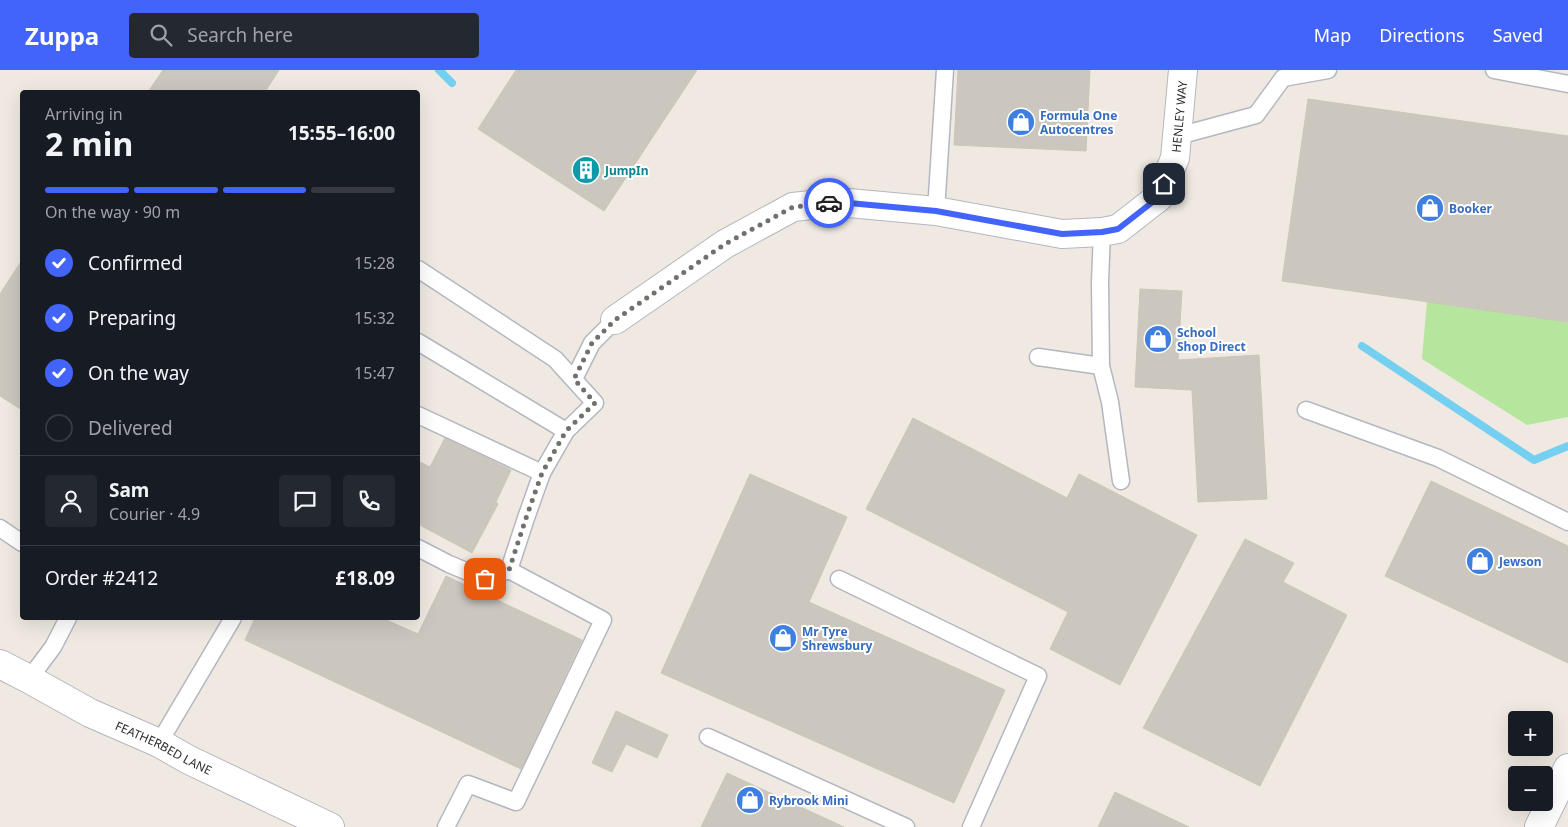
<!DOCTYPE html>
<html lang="en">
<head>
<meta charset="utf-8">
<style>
	:root { --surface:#171b24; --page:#242831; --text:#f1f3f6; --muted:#9ea1a6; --line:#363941; --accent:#4264fb }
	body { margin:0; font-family:"Noto Sans",sans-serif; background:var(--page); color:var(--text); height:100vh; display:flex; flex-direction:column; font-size:19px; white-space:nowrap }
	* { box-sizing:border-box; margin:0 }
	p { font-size:16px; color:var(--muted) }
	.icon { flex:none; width:28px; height:28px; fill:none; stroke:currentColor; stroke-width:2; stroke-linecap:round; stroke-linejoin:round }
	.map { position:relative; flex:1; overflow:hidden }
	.side { position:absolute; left:20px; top:20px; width:400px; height:530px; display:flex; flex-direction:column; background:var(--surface); border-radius:5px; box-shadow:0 5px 20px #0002 }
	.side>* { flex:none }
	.buttons { position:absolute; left:1508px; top:641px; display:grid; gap:10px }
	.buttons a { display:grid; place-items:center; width:45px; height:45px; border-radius:5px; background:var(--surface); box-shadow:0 5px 20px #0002; font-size:25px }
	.pin { position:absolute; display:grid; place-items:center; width:42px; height:42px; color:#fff; margin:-21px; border-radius:10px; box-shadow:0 2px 8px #0006 }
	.courier { position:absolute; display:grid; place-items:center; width:50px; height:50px; margin:-25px; border:4px solid #4264fb; border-radius:50%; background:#fff; color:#222; box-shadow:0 1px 6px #0007 }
	.head em { font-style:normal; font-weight:700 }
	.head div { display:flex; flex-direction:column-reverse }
	.head { display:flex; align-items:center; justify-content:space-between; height:85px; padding:0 25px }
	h1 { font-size:32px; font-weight:700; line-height:38px }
	.bar { display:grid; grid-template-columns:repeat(4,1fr); gap:8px 5px; align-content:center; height:60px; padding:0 25px }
	.bar i { height:6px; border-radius:4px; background:var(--line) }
	.bar .active { background:var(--accent) }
	.bar p { grid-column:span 4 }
	.line { display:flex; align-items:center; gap:12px; padding:0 25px; border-top:1px solid var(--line) }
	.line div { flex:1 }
	.round { display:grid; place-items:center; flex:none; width:52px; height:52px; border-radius:5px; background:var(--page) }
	ol { padding:0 25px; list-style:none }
	li { display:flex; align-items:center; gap:15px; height:55px }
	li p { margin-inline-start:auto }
	li .icon { padding:5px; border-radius:50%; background:var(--accent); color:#fff; stroke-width:4 }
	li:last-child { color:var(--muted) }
	li i { width:28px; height:28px; border:2px solid var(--line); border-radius:50% }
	header { display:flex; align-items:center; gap:30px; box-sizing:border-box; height:70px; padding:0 25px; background:var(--accent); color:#fff }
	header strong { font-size:24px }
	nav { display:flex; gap:28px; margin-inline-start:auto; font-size:18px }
	.search { width:350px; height:45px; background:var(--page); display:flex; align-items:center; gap:12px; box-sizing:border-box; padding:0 18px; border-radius:5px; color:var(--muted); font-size:19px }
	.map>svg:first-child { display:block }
	.green { fill:#b6e59e }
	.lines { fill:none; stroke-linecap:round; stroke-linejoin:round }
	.stream { stroke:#75cff0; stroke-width:8 }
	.building { fill:#cbc7bf; stroke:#cbc5ba }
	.service-casing { stroke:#b4b7c1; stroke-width:19 }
	.minor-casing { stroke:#b4b7c1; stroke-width:30 }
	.tertiary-casing { stroke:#b4b7c1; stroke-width:30 }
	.service { stroke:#fff; stroke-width:16 }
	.minor { stroke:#fff; stroke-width:28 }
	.tertiary { stroke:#fff; stroke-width:28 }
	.done { stroke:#726f6d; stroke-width:5; stroke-dasharray:0 9 }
	.route { stroke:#4264fb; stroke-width:6 }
	.labels { text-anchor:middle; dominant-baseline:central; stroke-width:4; stroke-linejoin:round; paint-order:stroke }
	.shop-label { font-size:12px; font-weight:bold; fill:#366cbe; stroke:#fff; text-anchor:start }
	.street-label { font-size:12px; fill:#2e2e2e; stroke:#fff }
	.culture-label { font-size:12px; font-weight:bold; fill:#0d838f; stroke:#fff; text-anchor:start }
</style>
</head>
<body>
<header>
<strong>Zuppa</strong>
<div class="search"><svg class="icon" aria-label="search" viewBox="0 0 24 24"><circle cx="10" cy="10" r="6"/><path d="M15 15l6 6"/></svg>Search here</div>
<nav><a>Map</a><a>Directions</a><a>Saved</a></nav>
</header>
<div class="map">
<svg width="1568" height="757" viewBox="0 0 1568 757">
	<rect width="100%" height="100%" fill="#efe9e1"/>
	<!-- green -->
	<path class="green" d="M1427,231L1568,252V347L1527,355L1422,289Z"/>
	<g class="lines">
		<!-- stream -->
		<g class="stream">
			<path d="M439,0L452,13"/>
			<path d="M1362,276L1534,390L1568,376"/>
		</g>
	</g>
	<!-- building -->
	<g class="building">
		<path d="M163,0H279L265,22H148Z"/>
		<path d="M516,0H697L604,141L478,59Z"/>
		<path d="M958,0H1090L1086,81L954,75Z"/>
		<path d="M1308,29L1568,66V252L1282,211Z"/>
		<path d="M22,190V340L0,326V224Z"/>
		<path d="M1140,219L1182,221L1178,290L1259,285L1267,429L1198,432L1192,320L1135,317Z"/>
		<path d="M913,348L1067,428L1079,404L1197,465L1120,615L1050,579L1068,542L866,439Z"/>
		<path d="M445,368L511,400L496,432L498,434L472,483L418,454V391L430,397Z"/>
		<path d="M750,404L847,447L809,532L1005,620L954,733L661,603Z"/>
		<path d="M1431,411L1568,476V593L1385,506Z"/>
		<path d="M1245,469L1294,493L1283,512L1347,545L1260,716L1143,658Z"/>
		<path d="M446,506L582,570L521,699L245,570L255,548H382L418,564Z"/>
		<path d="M616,641L668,665L657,688L626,674L612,702L592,693Z"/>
		<path d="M727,703L844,757H701Z"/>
		<path d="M1115,722L1189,757H1098Z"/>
	</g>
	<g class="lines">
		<defs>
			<g id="service">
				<path d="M1494,0L1568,14"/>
				<path d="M1178,66L1256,45L1283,8L1328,0"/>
				<path d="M936,141L945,0"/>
				<path d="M1102,162L1100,212L1101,296L1110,332L1121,411"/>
				<path d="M418,199L555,289L595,333L566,361L542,403L526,448L509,500"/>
				<path d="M418,272L566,361"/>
				<path d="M1038,287L1101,296"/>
				<path d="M574,309L592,273L615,250"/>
				<path d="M1306,340L1438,388L1568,452"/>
				<path d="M418,345L542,403"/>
				<path d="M0,458L22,473"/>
				<path d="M418,478L449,494L485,509L509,500L603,550L516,732L468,714L446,757"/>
				<path d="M839,509L1038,606L971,757"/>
				<path d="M29,609L53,577L68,548"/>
				<path d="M708,667L906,757"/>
				<path d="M159,673L233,548"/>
			</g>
			<g id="minor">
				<path id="s1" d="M615,250L725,174L793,137L838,132L936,141L1062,164L1102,162L1118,159L1159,127L1175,88L1183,0"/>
			</g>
			<g id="tertiary">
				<path id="s2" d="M0,594L29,609L90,643L159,673L189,690L330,757"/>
				<path d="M1539,757L1568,698"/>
			</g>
		</defs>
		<!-- service casing -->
		<use href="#service" class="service-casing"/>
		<!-- minor casing -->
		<use href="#minor" class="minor-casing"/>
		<!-- tertiary casing -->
		<use href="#tertiary" class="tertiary-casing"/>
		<!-- service -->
		<use href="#service" class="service"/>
		<!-- minor -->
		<use href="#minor" class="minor"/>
		<!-- tertiary -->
		<use href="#tertiary" class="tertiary"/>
	</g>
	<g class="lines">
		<!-- done -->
		<path class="done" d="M485,509L509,500L526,448L542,403L566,361L595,333L574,309L592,273L615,250L725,174L793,137L829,133"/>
		<!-- route -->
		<path class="route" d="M829,133L838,132L936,141L1062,164L1102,162L1118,159L1159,127L1164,114"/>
	</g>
	<!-- icons -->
	<defs>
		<symbol id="shop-disc" viewBox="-11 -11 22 22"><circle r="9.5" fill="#3f7fe0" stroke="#fff"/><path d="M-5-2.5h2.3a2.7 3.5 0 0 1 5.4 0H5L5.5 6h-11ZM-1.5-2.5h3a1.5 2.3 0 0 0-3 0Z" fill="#fff"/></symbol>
		<symbol id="building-disc" viewBox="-11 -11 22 22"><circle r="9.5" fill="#0f9aa8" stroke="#fff"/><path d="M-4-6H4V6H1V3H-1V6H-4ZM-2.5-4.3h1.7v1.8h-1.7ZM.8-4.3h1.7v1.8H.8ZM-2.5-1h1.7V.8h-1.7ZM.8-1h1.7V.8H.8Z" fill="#fff"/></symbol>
	</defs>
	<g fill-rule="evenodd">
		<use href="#shop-disc" x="1005" y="36" width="32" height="32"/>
		<use href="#building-disc" x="570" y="84" width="32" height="32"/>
		<use href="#shop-disc" x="1414" y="122" width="32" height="32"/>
		<use href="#shop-disc" x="1142" y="253" width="32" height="32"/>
		<use href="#shop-disc" x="1464" y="475" width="32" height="32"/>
		<use href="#shop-disc" x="767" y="552" width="32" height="32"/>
		<use href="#shop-disc" x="734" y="714" width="32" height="32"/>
	</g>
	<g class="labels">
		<!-- shop labels -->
		<g class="shop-label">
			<text x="1040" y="45">Formula One<tspan x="1040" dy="14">Autocentres</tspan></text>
			<text x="1449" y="138">Booker</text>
			<text x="1177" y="262">School<tspan x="1177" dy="14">Shop Direct</tspan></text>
			<text x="1499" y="491">Jewson</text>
			<text x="802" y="561">Mr Tyre<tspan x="802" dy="14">Shrewsbury</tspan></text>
			<text x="769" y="730">Rybrook Mini</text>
		</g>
		<!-- street labels -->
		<g class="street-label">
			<text stroke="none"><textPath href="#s1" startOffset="675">HENLEY WAY</textPath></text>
			<text stroke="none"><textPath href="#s2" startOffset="184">FEATHERBED LANE</textPath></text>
		</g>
		<!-- culture labels -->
		<g class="culture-label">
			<text x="605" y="100">JumpIn</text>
		</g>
	</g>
</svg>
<div class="buttons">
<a>+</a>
<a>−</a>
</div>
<div class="pin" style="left:485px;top:509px;background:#ea580c"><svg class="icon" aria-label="bag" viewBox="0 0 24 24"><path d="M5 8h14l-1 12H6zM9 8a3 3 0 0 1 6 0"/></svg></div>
<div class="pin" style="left:1164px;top:114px;background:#1f2937"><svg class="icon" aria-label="home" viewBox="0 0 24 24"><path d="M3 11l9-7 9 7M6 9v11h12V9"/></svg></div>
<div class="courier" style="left:829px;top:133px"><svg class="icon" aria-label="car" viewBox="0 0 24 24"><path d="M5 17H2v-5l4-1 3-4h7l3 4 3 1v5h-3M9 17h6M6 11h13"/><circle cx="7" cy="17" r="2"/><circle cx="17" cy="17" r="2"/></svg></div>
<section class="side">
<div class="head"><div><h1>2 min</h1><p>Arriving in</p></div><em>15:55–16:00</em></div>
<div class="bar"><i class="active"></i><i class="active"></i><i class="active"></i><i></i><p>On the way · 90 m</p></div>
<ol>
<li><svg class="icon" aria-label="check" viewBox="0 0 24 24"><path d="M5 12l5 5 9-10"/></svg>Confirmed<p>15:28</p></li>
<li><svg class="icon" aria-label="check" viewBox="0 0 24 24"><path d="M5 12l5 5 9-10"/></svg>Preparing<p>15:32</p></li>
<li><svg class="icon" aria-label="check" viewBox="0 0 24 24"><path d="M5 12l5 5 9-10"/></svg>On the way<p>15:47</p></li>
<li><i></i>Delivered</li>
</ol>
<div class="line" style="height:90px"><a class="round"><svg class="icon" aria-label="person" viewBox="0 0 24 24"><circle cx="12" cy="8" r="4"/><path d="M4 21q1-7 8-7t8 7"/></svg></a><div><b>Sam</b><p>Courier · 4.9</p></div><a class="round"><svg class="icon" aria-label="chat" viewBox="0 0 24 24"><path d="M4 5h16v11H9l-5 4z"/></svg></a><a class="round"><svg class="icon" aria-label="phone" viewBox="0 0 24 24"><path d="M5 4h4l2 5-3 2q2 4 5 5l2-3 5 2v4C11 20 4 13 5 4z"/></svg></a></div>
<div class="line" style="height:65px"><div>Order #2412</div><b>£18.09</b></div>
</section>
</div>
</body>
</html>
